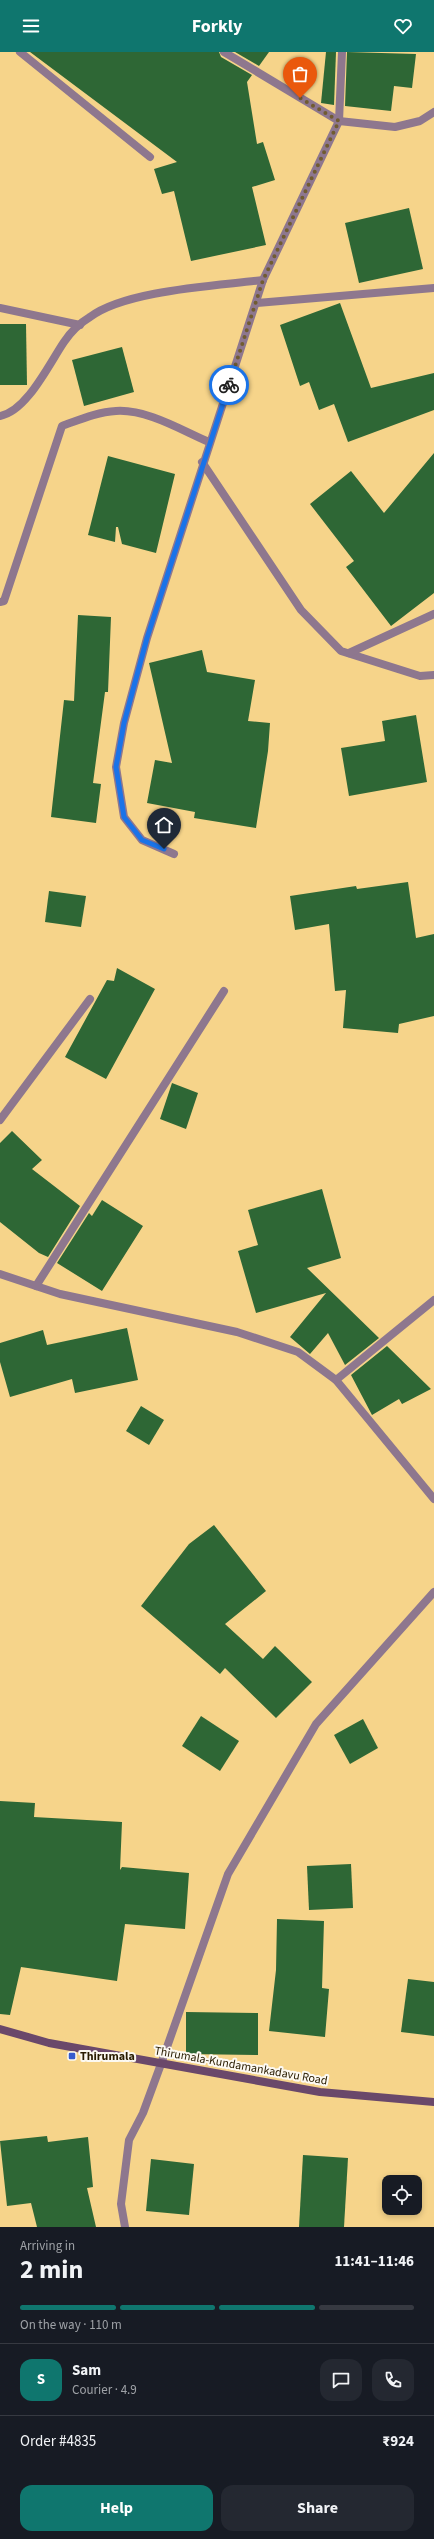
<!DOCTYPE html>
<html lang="en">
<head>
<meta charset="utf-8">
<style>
	:root { --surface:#171b24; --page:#242831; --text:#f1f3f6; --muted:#9ea1a6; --line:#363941; --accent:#0f766e }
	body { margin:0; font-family:"Source Sans 3",sans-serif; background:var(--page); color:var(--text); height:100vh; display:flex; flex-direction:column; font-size:15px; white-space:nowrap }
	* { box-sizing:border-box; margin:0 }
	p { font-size:13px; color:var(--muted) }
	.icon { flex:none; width:22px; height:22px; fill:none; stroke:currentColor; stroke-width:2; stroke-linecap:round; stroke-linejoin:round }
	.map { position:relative; height:2175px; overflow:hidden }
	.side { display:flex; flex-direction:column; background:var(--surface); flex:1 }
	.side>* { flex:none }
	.controls { position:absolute; left:382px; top:2123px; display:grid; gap:8px }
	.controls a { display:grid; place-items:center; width:40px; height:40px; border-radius:8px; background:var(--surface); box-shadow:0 2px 6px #0003; font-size:20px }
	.pin { position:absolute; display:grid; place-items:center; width:34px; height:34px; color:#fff; margin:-41px -17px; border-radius:50% 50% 50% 0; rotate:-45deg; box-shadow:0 0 4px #0007 }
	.pin .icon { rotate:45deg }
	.courier { position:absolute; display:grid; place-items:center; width:40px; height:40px; margin:-20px; border:3px solid #1a73e8; border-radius:50%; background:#fff; color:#222; box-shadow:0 1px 5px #0007 }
	.head em { font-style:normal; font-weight:700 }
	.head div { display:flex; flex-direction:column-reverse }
	.head { display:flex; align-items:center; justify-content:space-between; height:68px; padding:0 20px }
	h1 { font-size:26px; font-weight:700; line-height:30px }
	.bar { display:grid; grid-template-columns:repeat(4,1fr); gap:6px 4px; align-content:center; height:48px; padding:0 20px }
	.bar i { height:5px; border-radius:3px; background:var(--line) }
	.bar .active { background:var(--accent) }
	.bar p { grid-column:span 4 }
	.line { display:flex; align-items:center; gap:10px; padding:0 20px; border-top:1px solid var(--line) }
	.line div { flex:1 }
	.round { display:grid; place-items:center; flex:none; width:42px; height:42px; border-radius:12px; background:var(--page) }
	.action { display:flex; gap:8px; margin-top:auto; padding:8px 20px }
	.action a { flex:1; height:46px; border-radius:12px; background:var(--accent); color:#fff; font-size:16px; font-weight:700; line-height:46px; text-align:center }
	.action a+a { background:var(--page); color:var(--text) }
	header { display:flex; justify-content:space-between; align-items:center; height:52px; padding:0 20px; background:var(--accent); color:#fff; font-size:18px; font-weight:700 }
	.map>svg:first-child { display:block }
	.building { fill:#2e6735 }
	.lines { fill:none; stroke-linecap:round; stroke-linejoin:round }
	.minor { stroke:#8e778e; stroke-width:8 }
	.secondary { stroke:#6a486a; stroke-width:8 }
	.done { stroke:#715c30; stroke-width:4; stroke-dasharray:0 7.2 }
	.route { stroke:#1a73e8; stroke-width:5 }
	.poi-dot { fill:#375ccd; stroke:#fcf9f2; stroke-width:1.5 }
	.labels { text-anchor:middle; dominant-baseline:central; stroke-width:4; stroke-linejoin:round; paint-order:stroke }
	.poi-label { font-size:12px; font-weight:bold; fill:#291c00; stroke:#fcf9f2; text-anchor:start }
	.street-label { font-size:12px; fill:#291c00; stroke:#fcf9f2 }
</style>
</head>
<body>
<header><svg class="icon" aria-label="menu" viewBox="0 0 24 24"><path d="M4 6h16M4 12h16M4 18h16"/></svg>Forkly<svg class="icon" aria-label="heart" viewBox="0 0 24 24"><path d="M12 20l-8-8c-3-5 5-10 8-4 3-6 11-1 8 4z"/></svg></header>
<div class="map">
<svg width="434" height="2175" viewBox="0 0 434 2175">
	<rect width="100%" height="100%" fill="#f6d48a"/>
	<!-- building -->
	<g class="building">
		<path d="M30,0H219L221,5L252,23L247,30L257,92L263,90L275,128L252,135L266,193L191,209L174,139L162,142L154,117L177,110Z"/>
		<path d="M235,0H269L259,14Z"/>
		<path d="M326,0H336L334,53L321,51Z"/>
		<path d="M347,0L416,2L412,36L394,34L391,59L345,54Z"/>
		<path d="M409,156L423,217L359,231L345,171Z"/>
		<path d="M340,251L371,336L434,321V358L348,390L334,352L319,358L309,330L300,334L280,273Z"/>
		<path d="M0,272H26L27,333H0Z"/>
		<path d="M122,295L134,340L84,354L72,308Z"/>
		<path d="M434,401V541L391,574L346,515L354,509L310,452L351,419L384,461Z"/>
		<path d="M108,404L175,422L156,501L122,492L118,475H116L115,490L88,483Z"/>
		<path d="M78,563L111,565L108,640H105L93,731L101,732L96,771L51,765L64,648L74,649Z"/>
		<path d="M202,598L207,620L255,628L248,669L270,671L268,699L256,776L194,766L195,760L147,751L155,708L172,711L149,611Z"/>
		<path d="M416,663L427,730L349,744L341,696L385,689L382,669Z"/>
		<path d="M408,830L416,886L434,882V964L399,972L398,981L343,976L346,938L335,939L329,872L295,878L290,844L356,834L357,837Z"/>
		<path d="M49,839L86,844L81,875L45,870Z"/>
		<path d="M117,916L155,937L106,1027L65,1005L107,928L114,929Z"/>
		<path d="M172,1031L198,1041L186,1077L160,1067Z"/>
		<path d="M12,1079L42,1108L32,1117L80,1154L48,1205L39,1201L0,1170V1091Z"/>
		<path d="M322,1137L341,1206L307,1216L379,1286L345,1313L328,1281L310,1302L290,1285L326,1241L256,1261L238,1199L258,1193L248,1158Z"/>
		<path d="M102,1148L143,1174L102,1239L57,1211L89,1161L92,1164Z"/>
		<path d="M127,1276L138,1328L75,1341L72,1327L10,1345L0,1310V1291L43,1278L47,1293Z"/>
		<path d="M387,1294L431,1337L402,1352L399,1347L372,1363L351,1323Z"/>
		<path d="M141,1354L164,1368L149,1393L126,1379Z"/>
		<path d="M214,1473L266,1539L225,1572L263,1607L275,1594L312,1630L276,1666L225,1616L220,1622L141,1554L189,1492Z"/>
		<path d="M201,1664L239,1689L220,1719L182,1694Z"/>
		<path d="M363,1667L378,1696L350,1712L334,1683Z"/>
		<path d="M0,1749L35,1751L34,1765L122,1770L120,1818L122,1815L189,1821L185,1877L125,1872L117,1929L21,1915L10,1963L0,1962Z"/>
		<path d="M351,1812L353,1856L309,1858L307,1814Z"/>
		<path d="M277,1867L324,1869L322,1936L329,1937L325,1985L269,1979L276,1918Z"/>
		<path d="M408,1927L434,1930V1984L401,1980Z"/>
		<path d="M186,1960L258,1961V2003L186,2002Z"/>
		<path d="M47,2084L48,2090L88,2085L93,2135L87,2136L96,2175H37L31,2151L7,2154L0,2089Z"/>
		<path d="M303,2103L348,2106L344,2175H299Z"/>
		<path d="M151,2107L194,2112L189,2163L146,2159Z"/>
	</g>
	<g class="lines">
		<!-- minor -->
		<g class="minor">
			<path d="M20,0L150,105"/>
			<path d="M224,0L339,69L395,75L420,69L434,60"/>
			<path d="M257,251L434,236"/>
			<path d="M0,256L80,273"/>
			<path d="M0,364C27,359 49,312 64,290C70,281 80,271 90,265C126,238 216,234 263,228"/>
			<path d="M202,410L301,558L341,599L420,624L434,623"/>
			<path d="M0,550L4,549L62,374C79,368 97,360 116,359C147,357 181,378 209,390"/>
			<path d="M349,601L434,562"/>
			<path d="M174,802L142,788L124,765L116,715L124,671L147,586L263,228L339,69L342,0"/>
			<path d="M0,1068L90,947"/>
			<path d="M0,1222L60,1242L237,1280L298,1300L336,1328L434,1447"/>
			<path d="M36,1234L224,939"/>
			<path d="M336,1328L434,1248"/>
			<path d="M125,2175L121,2152L129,2088L143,2061L161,2012L228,1822L316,1672L434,1540"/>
		</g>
		<!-- secondary -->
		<path class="secondary" d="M0,1977L49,1991L320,2040L434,2050"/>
	</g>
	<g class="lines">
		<!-- done -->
		<path class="done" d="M229,333L263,228L339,69L300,46"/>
		<!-- route -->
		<path class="route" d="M164,797L142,788L124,765L116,715L124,671L147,586L229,333"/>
	</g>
	<!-- markers -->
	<rect class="poi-dot" x="68" y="2000" width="8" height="8" rx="2"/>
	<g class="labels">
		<!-- poi labels -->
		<g class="poi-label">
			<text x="80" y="2004">Thirumala</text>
		</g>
		<!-- street labels -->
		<g class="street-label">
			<text transform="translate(241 2014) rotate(10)">Thirumala-Kundamankadavu Road</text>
		</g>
	</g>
</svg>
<div class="controls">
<a><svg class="icon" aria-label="locate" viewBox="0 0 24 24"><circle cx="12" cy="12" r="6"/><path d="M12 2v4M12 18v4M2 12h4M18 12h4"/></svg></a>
</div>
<div class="pin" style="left:300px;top:46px;background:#ea580c"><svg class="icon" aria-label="bag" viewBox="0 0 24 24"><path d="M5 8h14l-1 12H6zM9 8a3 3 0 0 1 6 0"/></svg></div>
<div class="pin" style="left:164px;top:797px;background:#1f2937"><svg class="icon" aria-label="home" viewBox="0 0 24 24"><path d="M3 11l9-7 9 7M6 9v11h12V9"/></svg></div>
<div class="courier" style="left:229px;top:333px"><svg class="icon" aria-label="bike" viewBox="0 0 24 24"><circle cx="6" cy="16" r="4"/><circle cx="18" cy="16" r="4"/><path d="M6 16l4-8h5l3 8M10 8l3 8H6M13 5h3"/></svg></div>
</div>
<section class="side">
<div class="head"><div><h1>2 min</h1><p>Arriving in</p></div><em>11:41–11:46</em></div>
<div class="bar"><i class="active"></i><i class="active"></i><i class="active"></i><i></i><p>On the way · 110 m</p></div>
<div class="line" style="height:72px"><b class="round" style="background:var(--accent);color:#fff">S</b><div><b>Sam</b><p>Courier · 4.9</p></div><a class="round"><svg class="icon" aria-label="chat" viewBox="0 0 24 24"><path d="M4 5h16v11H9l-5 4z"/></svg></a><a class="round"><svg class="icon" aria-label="phone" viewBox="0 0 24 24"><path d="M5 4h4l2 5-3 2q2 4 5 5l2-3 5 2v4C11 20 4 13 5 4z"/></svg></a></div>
<div class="line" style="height:52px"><div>Order #4835</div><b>₹924</b></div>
<div class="action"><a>Help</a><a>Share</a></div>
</section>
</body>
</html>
